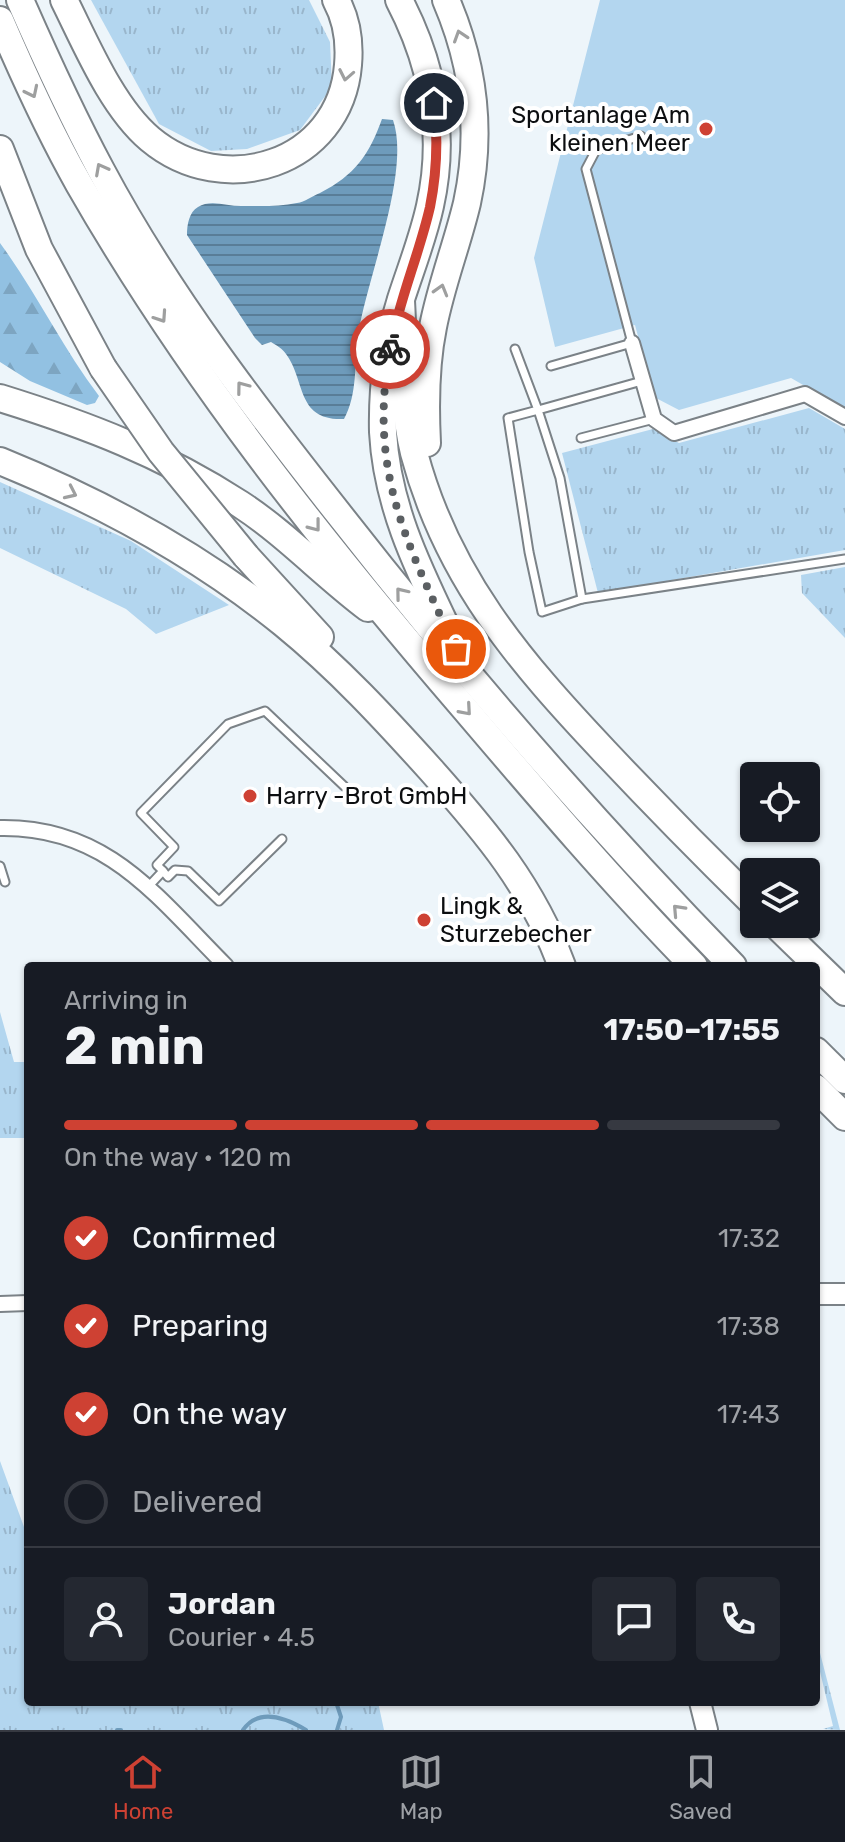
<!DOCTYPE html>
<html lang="en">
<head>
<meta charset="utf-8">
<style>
	:root { --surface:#171b24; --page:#242831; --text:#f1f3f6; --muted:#9ea1a6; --line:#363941; --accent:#ce4133 }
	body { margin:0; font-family:Rubik,sans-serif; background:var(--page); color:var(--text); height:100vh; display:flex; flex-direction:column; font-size:30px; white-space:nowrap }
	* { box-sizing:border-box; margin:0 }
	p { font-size:26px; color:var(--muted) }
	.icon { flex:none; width:44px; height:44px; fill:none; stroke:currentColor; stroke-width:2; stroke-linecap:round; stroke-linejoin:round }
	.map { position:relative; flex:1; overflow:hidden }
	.details { position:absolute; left:24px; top:962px; width:796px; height:744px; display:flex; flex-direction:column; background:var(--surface); border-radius:8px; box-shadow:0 2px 6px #0004 }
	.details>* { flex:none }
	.tools { position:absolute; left:740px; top:762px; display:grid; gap:16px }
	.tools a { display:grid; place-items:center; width:80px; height:80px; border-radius:8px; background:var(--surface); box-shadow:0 2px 6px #0004; font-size:40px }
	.pin { position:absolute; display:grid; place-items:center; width:68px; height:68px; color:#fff; margin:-34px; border:4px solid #fff; border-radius:50%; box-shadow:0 2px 8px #0007 }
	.courier { position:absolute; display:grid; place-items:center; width:80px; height:80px; margin:-40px; border:6px solid #ce4133; border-radius:50%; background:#fff; color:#222; box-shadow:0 2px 10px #0007 }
	.summary em { font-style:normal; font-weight:700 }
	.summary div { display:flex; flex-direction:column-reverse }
	.summary { display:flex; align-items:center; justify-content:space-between; height:136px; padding:0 40px }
	h1 { font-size:52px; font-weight:700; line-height:60px }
	.bar { display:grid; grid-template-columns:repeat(4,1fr); gap:12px 8px; align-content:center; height:96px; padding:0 40px }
	.bar i { height:10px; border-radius:6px; background:var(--line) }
	.bar .current { background:var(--accent) }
	.bar p { grid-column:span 4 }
	.line { display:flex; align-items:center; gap:20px; padding:0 40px; border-top:2px solid var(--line) }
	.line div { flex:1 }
	.round { display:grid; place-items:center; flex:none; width:84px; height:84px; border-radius:8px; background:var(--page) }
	ol { padding:0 40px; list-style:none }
	li { display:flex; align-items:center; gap:24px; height:88px }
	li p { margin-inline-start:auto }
	li .icon { padding:8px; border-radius:50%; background:var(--accent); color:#fff; stroke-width:4 }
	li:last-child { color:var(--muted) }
	li i { width:44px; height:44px; border:4px solid var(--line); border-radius:50% }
	.menu { display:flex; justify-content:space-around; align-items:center; height:112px; border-top:2px solid var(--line); background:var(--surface); font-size:22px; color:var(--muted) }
	.menu a { display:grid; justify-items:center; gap:4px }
	.menu .current { color:var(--accent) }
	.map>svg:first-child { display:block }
	.grass { fill:url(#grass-tufts) }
	.forest { fill:url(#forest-firs) }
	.garden { fill:#b3d6ef }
	.water { fill:url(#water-rules) }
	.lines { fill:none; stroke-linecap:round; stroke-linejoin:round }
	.stream { stroke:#6e9bbb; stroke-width:4 }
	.service-casing { stroke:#7b8287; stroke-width:11 }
	.minor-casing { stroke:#7b8287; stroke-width:18 }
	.secondary-casing { stroke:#7b8287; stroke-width:24 }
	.motorway-casing { stroke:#7b8287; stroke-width:30 }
	.service { stroke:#fff; stroke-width:7 }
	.minor { stroke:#fff; stroke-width:14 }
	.secondary { stroke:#fff; stroke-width:20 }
	.motorway { stroke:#fff; stroke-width:26 }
	.motorway-bridge-casing { stroke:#7b8287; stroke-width:30; stroke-linecap:butt }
	.motorway-bridge { stroke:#fff; stroke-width:26 }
	.oneway { stroke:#9e9f9f }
	.done { stroke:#5b5f62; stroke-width:8; stroke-dasharray:0 14.4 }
	.route { stroke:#ce4133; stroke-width:10 }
	.poi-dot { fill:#ce4133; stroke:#fff; stroke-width:3 }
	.labels { text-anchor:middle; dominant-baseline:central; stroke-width:8; stroke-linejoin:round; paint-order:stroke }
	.poi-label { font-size:24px; fill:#0c0e10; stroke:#fff; text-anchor:start }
</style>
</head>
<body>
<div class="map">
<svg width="845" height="1730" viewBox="0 0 845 1730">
	<defs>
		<pattern id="grass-tufts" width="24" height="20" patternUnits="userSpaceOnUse" patternTransform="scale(2)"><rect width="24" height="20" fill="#b3d6ef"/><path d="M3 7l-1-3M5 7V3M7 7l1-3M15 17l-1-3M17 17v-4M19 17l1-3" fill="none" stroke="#99b6cc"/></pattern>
		<pattern id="forest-firs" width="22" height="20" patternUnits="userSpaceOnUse" patternTransform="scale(2)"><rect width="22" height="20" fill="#92c1e2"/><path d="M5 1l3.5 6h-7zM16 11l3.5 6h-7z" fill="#7da5c1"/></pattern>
		<pattern id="water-rules" width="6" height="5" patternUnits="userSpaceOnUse" patternTransform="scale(2)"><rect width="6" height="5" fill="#6e9bbb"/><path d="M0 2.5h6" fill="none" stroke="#597d97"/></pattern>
	</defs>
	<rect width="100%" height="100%" fill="#edf5fa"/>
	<!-- grass -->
	<g class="grass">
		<path d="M91,0H309L330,42L332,87L300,130L247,149L211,151L159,124Z"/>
		<path d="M809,408L845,429V550L598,593L562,453L653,429L679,443Z"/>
		<path d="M0,482L131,541L229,605L156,634L126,609L0,548Z"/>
		<path d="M845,567V638L802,593L801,575Z"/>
		<path d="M0,1012L14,1062H28V1138H0Z"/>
		<path d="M0,1461L28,1538V1702H378L384,1730H0Z"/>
		<path d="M819,1649L840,1730L823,1729L833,1726L816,1655V1650Z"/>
	</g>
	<!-- forest -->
	<path class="forest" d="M0,243C36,292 62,347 99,396L95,403L87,405L30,381L0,362Z"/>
	<!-- garden -->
	<path class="garden" d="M600,0H845V409L791,378L679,410L654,397L635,325L555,347L534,258Z"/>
	<!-- water -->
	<path class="water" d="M382,119L393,120C411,171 367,278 358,335C354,363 358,394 344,419C296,421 306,381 286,354C283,349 276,345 271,342L262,345L255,338L187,235C187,225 189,212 198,207C210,199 227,206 241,206C259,206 279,207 297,203C305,202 312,196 320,193C355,175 369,155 382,119Z"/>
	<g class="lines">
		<!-- stream -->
		<g class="stream">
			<path d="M336,1702L341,1717L337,1730"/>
			<path d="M117,1730H121"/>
			<path d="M243,1730C259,1707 286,1718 306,1730"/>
		</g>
		<defs>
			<g id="service">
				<path d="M515,349L538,410L508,418L529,552L542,612L582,599L845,559"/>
				<path d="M551,366L632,343L586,169L596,150L641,136"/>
				<path d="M581,438L654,419"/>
				<path d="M582,599L560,478L538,410L642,381"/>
				<path d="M0,866L5,882"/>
				<path d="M163,871L168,877L175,870L188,871L219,901L282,839"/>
				<path d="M147,888L163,871L157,865L174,847L141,813L228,724L265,711L344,786"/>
			</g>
			<g id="minor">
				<path d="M632,343L654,419L674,433L805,394L845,417"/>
				<path d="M0,828C107,826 157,897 226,966"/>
				<path d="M0,1304L28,1303"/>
			</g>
			<g id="secondary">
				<path d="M816,1294H845"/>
				<path d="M700,1702L707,1730"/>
			</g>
			<g id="motorway">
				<path d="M20,0C45,57 71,114 101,170C167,294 255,408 342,518C464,674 595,824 733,966"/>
				<path d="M64,0C86,44 112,107 150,139C224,201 340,164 348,65C350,42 347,20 336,0"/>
				<path d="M399,0C433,65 446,134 430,206C423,238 411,268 401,299C388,341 382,388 383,432C387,508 420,572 452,639"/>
				<path d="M0,20C24,76 49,131 79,184C187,373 323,544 465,709C539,796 614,884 694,966"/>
				<path d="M0,149L39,249L103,368"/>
				<path d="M401,301C404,351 402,404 414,453C447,577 519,661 605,752C654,804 703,854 754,904"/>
				<path d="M0,398C87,425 163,454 240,504C286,534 324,575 368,608"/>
				<path d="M427,443C425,404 425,366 433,327C441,285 457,245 467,203C482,134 474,65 446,0"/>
				<path d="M0,461C101,502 199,555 284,624C338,668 385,719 431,770C487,833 532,886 562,966"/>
				<path d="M246,556L320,637"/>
				<path d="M775,924L845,992"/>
				<path d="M816,1051L845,1080"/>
				<path d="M816,1088L845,1117"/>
			</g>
		</defs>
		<!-- service casing -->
		<use href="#service" class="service-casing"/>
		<!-- minor casing -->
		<use href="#minor" class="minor-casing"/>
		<!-- secondary casing -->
		<use href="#secondary" class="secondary-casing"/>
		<!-- motorway casing -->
		<use href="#motorway" class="motorway-casing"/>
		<!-- service -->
		<use href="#service" class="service"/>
		<!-- minor -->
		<use href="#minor" class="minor"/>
		<!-- secondary -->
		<use href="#secondary" class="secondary"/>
		<!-- motorway -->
		<use href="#motorway" class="motorway"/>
		<defs>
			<path id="motorway-bridge" d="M103,368L161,452L246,556"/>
		</defs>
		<!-- motorway-bridge casing -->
		<use href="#motorway-bridge" class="motorway-bridge-casing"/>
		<!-- motorway-bridge -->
		<use href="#motorway-bridge" class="motorway-bridge"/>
	</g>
	<!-- one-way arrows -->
	<defs><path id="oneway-chevron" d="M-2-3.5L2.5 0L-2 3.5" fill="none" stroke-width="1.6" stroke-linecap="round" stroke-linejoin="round" transform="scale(2)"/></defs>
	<g class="oneway">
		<use href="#oneway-chevron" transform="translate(460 36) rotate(-108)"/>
		<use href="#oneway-chevron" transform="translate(346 75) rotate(101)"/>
		<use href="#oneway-chevron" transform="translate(32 92) rotate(64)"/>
		<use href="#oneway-chevron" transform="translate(101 169) rotate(-118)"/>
		<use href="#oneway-chevron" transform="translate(441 290) rotate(-74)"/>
		<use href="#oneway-chevron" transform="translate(161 317) rotate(56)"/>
		<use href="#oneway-chevron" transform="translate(242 387) rotate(-127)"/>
		<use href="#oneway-chevron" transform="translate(71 493) rotate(25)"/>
		<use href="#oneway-chevron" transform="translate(315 526) rotate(52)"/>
		<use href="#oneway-chevron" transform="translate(401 593) rotate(-129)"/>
		<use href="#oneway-chevron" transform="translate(466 710) rotate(49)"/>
		<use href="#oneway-chevron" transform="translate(678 910) rotate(-133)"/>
	</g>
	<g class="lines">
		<!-- done -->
		<path class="done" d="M390,349C368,471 406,542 456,649"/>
		<!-- route -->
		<path class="route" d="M390,349C399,300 419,255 430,207C437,172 438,137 434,103"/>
	</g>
	<!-- markers -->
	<g class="poi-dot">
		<circle cx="706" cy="129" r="8"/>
		<circle cx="250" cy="796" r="8"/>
		<circle cx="424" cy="920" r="8"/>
	</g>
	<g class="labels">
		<!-- poi labels -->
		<g class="poi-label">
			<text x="690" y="115" text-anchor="end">Sportanlage Am<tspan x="690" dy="28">kleinen Meer</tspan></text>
			<text x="266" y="796">Harry -Brot GmbH</text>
			<text x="440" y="906">Lingk &amp;<tspan x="440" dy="28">Sturzebecher</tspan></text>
		</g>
	</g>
</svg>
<div class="tools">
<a><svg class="icon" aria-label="locate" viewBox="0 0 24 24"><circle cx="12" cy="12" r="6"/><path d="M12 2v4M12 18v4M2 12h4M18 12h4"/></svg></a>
<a><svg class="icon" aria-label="layers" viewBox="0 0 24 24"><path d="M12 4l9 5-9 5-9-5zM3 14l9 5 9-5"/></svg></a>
</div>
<div class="pin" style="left:456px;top:649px;background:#ea580c"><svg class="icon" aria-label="bag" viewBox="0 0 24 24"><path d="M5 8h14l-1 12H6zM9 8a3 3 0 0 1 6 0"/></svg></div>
<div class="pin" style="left:434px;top:103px;background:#1f2937"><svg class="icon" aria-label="home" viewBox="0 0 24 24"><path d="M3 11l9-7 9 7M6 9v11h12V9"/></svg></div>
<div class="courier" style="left:390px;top:349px"><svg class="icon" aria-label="bike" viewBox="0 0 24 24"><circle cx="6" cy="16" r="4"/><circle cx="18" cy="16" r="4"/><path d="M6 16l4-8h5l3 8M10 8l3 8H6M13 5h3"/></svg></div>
<section class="details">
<div class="summary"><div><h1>2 min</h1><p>Arriving in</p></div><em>17:50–17:55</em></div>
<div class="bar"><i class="current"></i><i class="current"></i><i class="current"></i><i></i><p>On the way · 120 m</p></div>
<ol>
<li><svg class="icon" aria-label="check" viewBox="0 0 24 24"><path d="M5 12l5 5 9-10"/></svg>Confirmed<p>17:32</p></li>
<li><svg class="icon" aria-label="check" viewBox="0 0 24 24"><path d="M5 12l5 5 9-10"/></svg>Preparing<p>17:38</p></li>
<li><svg class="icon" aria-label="check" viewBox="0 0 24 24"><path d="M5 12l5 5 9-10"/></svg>On the way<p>17:43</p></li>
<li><i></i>Delivered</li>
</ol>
<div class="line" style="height:144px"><a class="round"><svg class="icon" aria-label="person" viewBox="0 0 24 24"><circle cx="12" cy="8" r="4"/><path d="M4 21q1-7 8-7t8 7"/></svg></a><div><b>Jordan</b><p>Courier · 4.5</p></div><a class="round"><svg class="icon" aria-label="chat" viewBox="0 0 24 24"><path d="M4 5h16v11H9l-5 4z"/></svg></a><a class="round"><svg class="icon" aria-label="phone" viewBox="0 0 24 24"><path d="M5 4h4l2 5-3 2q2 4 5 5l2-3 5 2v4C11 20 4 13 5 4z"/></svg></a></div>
</section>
</div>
<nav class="menu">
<a class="current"><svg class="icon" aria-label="home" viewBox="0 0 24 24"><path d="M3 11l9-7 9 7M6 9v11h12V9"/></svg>Home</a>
<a><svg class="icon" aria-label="map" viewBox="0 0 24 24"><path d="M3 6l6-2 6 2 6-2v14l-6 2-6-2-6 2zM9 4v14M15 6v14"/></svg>Map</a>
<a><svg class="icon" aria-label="saved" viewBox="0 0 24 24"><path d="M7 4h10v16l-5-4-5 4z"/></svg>Saved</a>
</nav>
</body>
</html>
